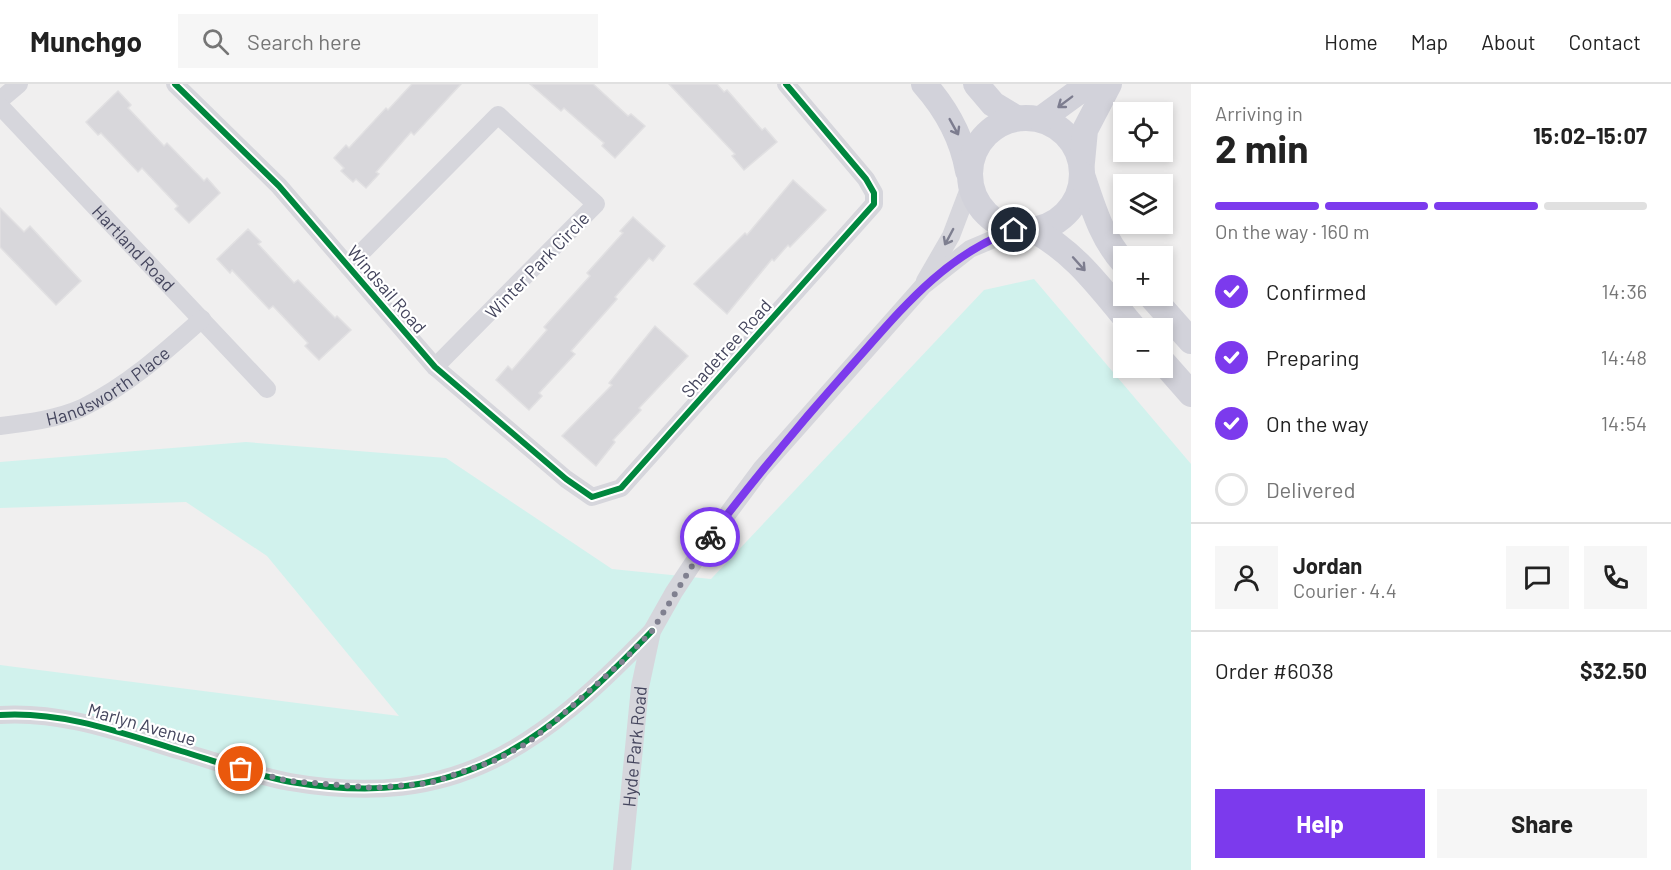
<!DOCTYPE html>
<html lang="en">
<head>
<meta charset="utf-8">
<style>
	:root { --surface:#fff; --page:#f6f6f6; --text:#222; --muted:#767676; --line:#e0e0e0; --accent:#7c3aed }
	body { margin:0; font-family:Barlow,sans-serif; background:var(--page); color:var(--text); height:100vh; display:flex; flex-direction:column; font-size:22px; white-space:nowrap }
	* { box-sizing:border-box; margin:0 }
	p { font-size:20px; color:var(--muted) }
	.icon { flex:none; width:33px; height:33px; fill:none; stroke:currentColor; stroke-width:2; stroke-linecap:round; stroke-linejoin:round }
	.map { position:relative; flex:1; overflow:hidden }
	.details { display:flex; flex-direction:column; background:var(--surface); width:480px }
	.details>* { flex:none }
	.buttons { position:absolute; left:1113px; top:18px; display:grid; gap:12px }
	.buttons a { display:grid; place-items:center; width:60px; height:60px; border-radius:0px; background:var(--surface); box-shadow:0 3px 9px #0003; font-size:30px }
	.pin { position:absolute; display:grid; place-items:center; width:51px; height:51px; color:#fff; margin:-26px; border:3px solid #fff; border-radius:50%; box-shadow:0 2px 6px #0007 }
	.courier { position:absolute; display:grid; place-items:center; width:60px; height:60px; margin:-30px; border:4px solid #7c3aed; border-radius:50%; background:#fff; color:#222; box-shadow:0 2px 8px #0007 }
	.headline em { font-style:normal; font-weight:700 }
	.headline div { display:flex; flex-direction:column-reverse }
	.headline { display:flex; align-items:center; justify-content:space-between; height:102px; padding:0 24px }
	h1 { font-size:39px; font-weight:700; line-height:45px }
	.bar { display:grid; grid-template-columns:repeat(4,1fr); gap:9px 6px; align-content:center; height:72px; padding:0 24px }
	.bar i { height:8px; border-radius:4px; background:var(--line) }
	.bar .active { background:var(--accent) }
	.bar p { grid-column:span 4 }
	.line { display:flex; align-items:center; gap:15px; padding:0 24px; border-top:2px solid var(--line) }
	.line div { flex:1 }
	.round { display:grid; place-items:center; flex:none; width:63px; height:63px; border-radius:0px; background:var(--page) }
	ol { padding:0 24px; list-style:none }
	li { display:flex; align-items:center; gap:18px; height:66px }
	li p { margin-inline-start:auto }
	li .icon { padding:6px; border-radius:50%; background:var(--accent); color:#fff; stroke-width:4 }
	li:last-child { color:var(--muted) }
	li i { width:33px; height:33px; border:3px solid var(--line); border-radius:50% }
	.primary-button { display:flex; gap:12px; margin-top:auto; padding:12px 24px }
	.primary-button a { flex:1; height:69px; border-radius:0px; background:var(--accent); color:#fff; font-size:24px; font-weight:700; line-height:69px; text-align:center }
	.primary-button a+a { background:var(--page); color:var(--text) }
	header { display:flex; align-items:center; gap:36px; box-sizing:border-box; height:84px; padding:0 30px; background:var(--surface); border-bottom:2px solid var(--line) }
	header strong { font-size:28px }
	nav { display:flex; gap:33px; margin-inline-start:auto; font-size:21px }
	.search { width:420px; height:54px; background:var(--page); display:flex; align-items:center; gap:15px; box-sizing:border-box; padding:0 21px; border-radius:0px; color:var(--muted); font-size:22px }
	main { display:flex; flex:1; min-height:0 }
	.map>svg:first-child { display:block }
	.green { fill:#d1f2ed }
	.building { fill:#d8d7db; stroke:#e1e0e2; stroke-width:1.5 }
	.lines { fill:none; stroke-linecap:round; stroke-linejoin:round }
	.street { stroke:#d6d6dc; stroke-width:18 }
	.secondary { stroke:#d2d2da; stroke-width:26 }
	.cycleway-casing { stroke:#fff; stroke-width:10 }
	.cycleway { stroke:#00873e; stroke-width:6 }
	.oneway { stroke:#7d7d8f }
	.oneway2 { stroke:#7e7f90 }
	.done { stroke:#808090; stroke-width:6; stroke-dasharray:0 10.8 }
	.route { stroke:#7c3aed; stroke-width:8 }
	.labels { text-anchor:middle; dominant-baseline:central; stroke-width:4.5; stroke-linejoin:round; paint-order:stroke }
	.street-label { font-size:18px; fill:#44455d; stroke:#fff }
</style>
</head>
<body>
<header>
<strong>Munchgo</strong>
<div class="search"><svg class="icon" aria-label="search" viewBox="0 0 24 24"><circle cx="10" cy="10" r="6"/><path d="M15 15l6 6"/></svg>Search here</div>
<nav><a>Home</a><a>Map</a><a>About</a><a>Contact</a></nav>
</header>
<main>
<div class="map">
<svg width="1191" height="786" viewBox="0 0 1191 786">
	<rect width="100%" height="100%" fill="#f0efef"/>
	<!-- green -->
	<path class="green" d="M1034,195L1191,380V786H0V581L399,632L267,472L186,418L0,424V378L246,358L446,374L612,485L711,495L984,206Z"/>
	<!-- building -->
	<g class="building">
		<path d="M412,0H461L414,51L411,48L376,88L379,90L366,104L356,95L353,98L341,87L344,84L334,74L346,61L349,64L386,24L388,26Z"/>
		<path d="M530,0H593L628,32L631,30L645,42L615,74L602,62L604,59L564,24L561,27Z"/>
		<path d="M669,0H717L724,8L727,6L762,46L765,44L777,58L744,86L732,72L735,70Z"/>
		<path d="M118,7L131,21L128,24L164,62L167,59L204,97L207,94L220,109L189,139L175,125L178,122L142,84L138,88L101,49L98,51L86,38Z"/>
		<path d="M793,96L826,126L790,163L788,161L774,177L772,175L727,230L694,200L745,149L747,151Z"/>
		<path d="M0,124L24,148L30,142L81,197L56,221L0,163Z"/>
		<path d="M633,133L665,162L653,177L649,174L615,213L617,215L571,267L575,270L539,309L542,312L529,326L496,296L508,282L512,286L547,246L544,243L590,192L587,189L623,149L620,147Z"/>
		<path d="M248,145L261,158L258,160L294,199L298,196L335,234L337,232L351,246L319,276L305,262L308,259L273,222L269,225L232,186L230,189L217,175Z"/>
		<path d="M655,242L688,272L639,324L641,326L613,356L615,358L596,382L562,352L612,301L609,299Z"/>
	</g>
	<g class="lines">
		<!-- street -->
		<g class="street">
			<path d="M175,0L279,102L435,283L566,395L592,413L621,404L874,120V109L866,95L786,0"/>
			<path d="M0,16L19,0"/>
			<path id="s1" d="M0,22L267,305"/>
			<path d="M348,182L498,31L596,120L435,283"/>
			<path d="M925,197L951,152L970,102"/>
			<path id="s2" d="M0,342C26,339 58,335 82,324C127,302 165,268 202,235"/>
			<path d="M0,631C63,627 121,649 181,667C217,678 253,691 290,698C456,727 541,662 651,548"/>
			<path id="s3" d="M622,786L640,603L652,547L674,508L709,455L761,385L923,202L970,165L1015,146"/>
		</g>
		<!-- secondary -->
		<g class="secondary">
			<path d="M924,0C947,26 962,53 968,87"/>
			<path d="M976,0L993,20L1016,34"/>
			<circle cx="1026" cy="90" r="56"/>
			<path d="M1041,35L1089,0"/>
			<path d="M1082,78L1085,46L1109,0"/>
			<path d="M1082,91C1093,123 1101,153 1124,179"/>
			<path d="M1033,146C1076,168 1103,208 1134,244"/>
			<path d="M1151,212L1191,257"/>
			<path d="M1162,277L1191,310"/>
		</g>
		<defs>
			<g id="cycleway">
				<path d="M175,0L279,102L435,283L566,395L592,413L621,404L874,120V109L866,95L786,0"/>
				<path d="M0,631C63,627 122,649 181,667C217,678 254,691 291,698C459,726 541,662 652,547"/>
			</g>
		</defs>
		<!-- cycleway casing -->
		<use href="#cycleway" class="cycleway-casing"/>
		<!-- cycleway -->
		<use href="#cycleway" class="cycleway"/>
	</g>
	<!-- one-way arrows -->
	<defs><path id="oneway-shaft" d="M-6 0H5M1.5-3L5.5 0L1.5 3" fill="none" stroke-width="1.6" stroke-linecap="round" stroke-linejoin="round" transform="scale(1.5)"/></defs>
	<g class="oneway">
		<use href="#oneway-shaft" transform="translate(1065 18) rotate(143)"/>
		<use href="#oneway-shaft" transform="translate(954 43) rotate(61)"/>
		<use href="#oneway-shaft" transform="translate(1079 180) rotate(48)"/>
	</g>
	<use class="oneway2" href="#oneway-shaft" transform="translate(949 153) rotate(118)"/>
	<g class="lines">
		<!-- done -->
		<path class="done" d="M241,685L289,697L375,704L430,699L494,677L526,660L552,640L624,576L652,547L710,453"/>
		<!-- route -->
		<path class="route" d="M710,453C755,394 802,337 852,281C901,226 943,172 1014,146"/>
	</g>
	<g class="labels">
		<!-- street labels -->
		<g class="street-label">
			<text stroke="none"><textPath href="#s1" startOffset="195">Hartland Road</textPath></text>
			<text transform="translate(537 181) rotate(-46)">Winter Park Circle</text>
			<text transform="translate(387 205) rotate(49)">Windsail Road</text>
			<text transform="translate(726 264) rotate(-48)">Shadetree Road</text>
			<text stroke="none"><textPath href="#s2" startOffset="117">Handsworth Place</textPath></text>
			<text transform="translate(142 640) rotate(16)">Marlyn Avenue</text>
			<text stroke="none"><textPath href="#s3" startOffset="124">Hyde Park Road</textPath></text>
		</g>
	</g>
</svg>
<div class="buttons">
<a><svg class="icon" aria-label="locate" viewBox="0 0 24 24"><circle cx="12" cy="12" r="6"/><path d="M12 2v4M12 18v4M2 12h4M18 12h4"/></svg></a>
<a><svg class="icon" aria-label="layers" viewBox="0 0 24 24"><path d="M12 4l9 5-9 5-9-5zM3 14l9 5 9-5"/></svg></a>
<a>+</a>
<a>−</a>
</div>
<div class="pin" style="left:241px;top:685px;background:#ea580c"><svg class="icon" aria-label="bag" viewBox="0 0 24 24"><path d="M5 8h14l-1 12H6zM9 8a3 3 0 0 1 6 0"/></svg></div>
<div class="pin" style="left:1014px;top:146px;background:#1f2937"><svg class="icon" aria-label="home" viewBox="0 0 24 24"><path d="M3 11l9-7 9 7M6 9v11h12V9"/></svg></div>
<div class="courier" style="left:710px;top:453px"><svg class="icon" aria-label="bike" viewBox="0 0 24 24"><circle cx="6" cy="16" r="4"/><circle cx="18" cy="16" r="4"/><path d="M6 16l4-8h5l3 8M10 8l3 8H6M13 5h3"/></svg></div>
</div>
<section class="details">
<div class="headline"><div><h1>2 min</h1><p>Arriving in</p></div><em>15:02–15:07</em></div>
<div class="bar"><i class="active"></i><i class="active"></i><i class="active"></i><i></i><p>On the way · 160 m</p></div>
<ol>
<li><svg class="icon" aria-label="check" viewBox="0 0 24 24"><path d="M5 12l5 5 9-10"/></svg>Confirmed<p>14:36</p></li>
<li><svg class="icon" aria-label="check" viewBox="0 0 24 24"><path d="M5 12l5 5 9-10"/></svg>Preparing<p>14:48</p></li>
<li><svg class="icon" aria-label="check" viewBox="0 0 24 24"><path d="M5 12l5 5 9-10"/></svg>On the way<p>14:54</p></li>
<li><i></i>Delivered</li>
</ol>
<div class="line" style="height:108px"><a class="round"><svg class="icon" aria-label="person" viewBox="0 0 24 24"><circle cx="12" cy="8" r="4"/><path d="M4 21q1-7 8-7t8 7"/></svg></a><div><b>Jordan</b><p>Courier · 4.4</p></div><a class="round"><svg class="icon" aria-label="chat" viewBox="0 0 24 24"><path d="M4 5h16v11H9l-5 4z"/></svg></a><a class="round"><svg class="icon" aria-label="phone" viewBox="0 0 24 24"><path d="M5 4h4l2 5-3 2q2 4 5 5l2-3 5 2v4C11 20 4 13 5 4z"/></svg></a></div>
<div class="line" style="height:78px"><div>Order #6038</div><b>$32.50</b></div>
<div class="primary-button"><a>Help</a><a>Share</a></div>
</section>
</main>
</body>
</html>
